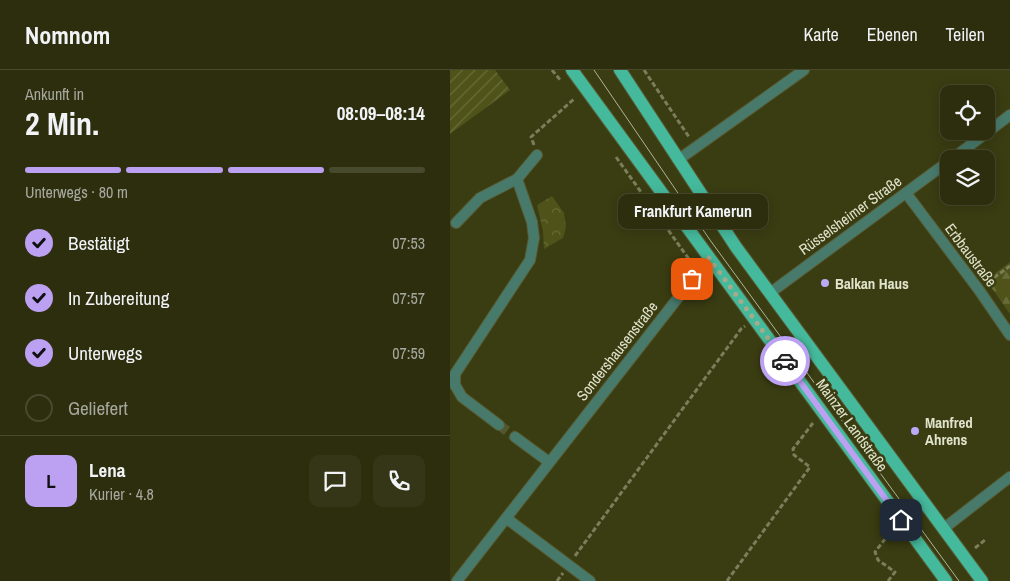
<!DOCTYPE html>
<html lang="de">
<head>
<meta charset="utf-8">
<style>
	:root { --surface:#2c2e0e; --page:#343617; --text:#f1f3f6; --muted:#a6a89e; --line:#484a2e; --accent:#bca0f2 }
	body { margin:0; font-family:"Archivo Narrow",sans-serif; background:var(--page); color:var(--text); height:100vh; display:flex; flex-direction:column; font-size:19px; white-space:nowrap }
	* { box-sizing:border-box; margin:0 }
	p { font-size:16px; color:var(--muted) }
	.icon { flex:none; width:28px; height:28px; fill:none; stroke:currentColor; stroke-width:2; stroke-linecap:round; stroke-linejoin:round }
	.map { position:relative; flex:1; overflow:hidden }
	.sheet { display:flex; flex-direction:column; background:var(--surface); width:450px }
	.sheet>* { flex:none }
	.fabs { position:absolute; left:490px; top:15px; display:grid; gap:10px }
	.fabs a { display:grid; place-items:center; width:55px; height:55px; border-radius:10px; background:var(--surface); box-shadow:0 2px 12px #0003,0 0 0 1px var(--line); font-size:25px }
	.pin { position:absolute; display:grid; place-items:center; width:42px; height:42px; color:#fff; margin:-21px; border-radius:10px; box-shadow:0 2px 8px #0006 }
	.courier { position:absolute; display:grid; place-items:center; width:50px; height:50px; margin:-25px; border:4px solid #bca0f2; border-radius:50%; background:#fff; color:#222; box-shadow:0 1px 6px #0007 }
	.bubble { position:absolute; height:35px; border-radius:10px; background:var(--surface); box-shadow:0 2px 12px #0003,0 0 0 1px var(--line); font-size:16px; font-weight:700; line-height:35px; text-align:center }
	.overview em { font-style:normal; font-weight:700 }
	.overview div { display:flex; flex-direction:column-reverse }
	.overview { display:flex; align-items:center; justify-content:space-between; height:85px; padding:0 25px }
	h1 { font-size:32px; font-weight:700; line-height:38px }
	.bar { display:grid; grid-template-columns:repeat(4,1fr); gap:8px 5px; align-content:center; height:60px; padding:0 25px }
	.bar i { height:6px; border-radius:4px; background:var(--line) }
	.bar .on { background:var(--accent) }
	.bar p { grid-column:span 4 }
	.line { display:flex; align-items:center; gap:12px; padding:0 25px; border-top:1px solid var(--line) }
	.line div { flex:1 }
	.round { display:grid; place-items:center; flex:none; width:52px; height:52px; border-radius:10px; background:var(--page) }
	ol { padding:0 25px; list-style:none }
	li { display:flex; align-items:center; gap:15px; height:55px }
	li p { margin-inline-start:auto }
	li .icon { padding:5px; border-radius:50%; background:var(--accent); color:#111; stroke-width:4 }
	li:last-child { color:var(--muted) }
	li i { width:28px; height:28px; border:2px solid var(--line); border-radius:50% }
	header { display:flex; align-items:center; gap:30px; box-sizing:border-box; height:70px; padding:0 25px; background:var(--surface); border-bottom:1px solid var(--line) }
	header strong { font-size:24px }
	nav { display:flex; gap:28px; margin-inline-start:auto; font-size:18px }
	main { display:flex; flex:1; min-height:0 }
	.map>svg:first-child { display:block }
	.forest { fill:url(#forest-firs) }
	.park { fill:url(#park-crowns) }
	.garden { fill:url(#garden-furrows) }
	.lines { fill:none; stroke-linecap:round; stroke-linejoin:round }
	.street-tunnel { stroke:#53562e; stroke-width:10; stroke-dasharray:10 5; stroke-linecap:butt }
	.street-casing { stroke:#585b33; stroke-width:12 }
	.primary-casing { stroke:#585b33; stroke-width:14 }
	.path { stroke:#7b7e5b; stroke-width:3; stroke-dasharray:5 2.5; stroke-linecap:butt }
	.street { stroke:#487a6c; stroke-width:10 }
	.primary { stroke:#45b99c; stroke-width:12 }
	.tram { stroke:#b1b497; stroke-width:1 }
	.done { stroke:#a7aa8b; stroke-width:5; stroke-dasharray:0 9 }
	.route { stroke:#bca0f2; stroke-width:6 }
	.poi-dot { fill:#baaaf6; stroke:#3a3d12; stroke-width:2 }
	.labels { text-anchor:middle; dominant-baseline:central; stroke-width:5; stroke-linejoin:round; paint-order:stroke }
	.street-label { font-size:15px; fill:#e1e4cc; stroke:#3a3d12 }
	.poi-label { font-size:15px; font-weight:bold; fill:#e1e4cc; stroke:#3a3d12; text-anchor:start }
</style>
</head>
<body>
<header>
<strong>Nomnom</strong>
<nav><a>Karte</a><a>Ebenen</a><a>Teilen</a></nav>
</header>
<main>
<section class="sheet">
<div class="overview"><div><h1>2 Min.</h1><p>Ankunft in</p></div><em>08:09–08:14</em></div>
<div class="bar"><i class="on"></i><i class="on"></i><i class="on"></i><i></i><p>Unterwegs · 80 m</p></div>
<ol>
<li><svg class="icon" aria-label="check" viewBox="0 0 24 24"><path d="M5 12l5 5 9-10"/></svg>Bestätigt<p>07:53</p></li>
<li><svg class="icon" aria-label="check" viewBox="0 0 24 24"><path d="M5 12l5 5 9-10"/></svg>In Zubereitung<p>07:57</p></li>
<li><svg class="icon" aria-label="check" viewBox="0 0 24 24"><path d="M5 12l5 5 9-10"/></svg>Unterwegs<p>07:59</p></li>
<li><i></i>Geliefert</li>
</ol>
<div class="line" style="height:90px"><b class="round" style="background:var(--accent);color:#111">L</b><div><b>Lena</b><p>Kurier · 4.8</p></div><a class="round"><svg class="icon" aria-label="chat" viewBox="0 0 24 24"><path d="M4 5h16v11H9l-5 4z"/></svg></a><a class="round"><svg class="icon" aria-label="phone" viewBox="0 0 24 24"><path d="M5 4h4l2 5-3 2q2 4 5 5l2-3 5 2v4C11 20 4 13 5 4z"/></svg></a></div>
</section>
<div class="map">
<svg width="560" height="511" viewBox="0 0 560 511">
	<defs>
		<pattern id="forest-firs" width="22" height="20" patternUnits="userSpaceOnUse" patternTransform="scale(1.25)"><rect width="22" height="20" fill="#4f5319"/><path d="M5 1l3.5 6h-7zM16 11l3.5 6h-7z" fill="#686c39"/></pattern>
		<pattern id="park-crowns" width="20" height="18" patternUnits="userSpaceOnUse" patternTransform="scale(1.25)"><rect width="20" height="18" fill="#4f5319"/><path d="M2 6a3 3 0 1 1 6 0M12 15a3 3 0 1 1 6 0" fill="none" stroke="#686c39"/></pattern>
		<pattern id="garden-furrows" width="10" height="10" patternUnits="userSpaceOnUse" patternTransform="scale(1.25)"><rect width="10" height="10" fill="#4f5319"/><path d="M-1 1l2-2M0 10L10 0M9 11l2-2" fill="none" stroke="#686c39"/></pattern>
	</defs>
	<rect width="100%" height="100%" fill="#3a3d12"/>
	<!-- forest -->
	<path class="forest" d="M560,192V244L536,210Z"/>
	<!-- park -->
	<path class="park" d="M102,126L114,143L116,157L113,168L94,179L93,161L87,135Z"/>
	<!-- garden -->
	<path class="garden" d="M0,0H45L60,20L0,64Z"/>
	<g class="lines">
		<!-- street-tunnel -->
		<path class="street-tunnel" d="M49,355L65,367"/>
		<defs>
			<g id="street">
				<path d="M502,89L560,45"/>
				<path d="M228,90L354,0"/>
				<path d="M456,123L529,220L560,265"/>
				<path d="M6,153L30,128L67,109L87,85"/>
				<path d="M320,223L499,91"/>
				<path d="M49,355L12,327L5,315V304L80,190L84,168L82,152L67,109"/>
				<path d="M65,367L99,392"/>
				<path d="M56,448L140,511"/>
				<path d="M493,459L560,407"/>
				<path d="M7,511L259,188"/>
			</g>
			<g id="primary">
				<path d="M122,0L496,511"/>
				<path d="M170,0L286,177L532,511"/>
			</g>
		</defs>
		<!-- street casing -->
		<use href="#street" class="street-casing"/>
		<!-- primary casing -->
		<use href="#primary" class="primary-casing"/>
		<!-- path -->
		<g class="path">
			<path d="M102,0L111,11"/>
			<path d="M194,0L239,67"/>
			<path d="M84,75L81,67L124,29"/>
			<path d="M166,87L241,192"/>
			<path d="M538,212L560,196"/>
			<path d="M525,478L535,470"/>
			<path d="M125,486L291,259L295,256"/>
			<path d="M107,511L113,503"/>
			<path d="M277,511L360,397L344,385L343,379L363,353"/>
			<path d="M438,511L445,502L428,490L425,482L442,460"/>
		</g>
		<!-- street -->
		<use href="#street" class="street"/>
		<!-- primary -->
		<use href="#primary" class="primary"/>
		<!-- tram -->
		<path class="tram" d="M144,0L260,170L509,511"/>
	</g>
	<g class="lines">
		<!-- done -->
		<path class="done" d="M242,209L259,188L335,291"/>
		<!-- route -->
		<path class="route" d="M335,291L451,450"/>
	</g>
	<!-- markers -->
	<g class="poi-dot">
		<circle cx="375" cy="213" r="5"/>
		<circle cx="465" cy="361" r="5"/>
	</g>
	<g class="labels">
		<!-- street labels -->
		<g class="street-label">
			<text transform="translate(400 145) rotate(-36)">Rüsselsheimer Straße</text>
			<text transform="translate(521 185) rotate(53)">Erbbaustraße</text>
			<text transform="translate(167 281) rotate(-52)">Sondershausenstraße</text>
			<text transform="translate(402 355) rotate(54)">Mainzer Landstraße</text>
		</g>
		<!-- poi labels -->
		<g class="poi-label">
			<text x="385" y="213">Balkan Haus</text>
			<text x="475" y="352">Manfred<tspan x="475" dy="17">Ahrens</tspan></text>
		</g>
	</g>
</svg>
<div class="fabs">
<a><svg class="icon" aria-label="locate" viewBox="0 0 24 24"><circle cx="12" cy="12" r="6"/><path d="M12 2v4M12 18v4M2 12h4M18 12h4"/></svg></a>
<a><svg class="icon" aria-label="layers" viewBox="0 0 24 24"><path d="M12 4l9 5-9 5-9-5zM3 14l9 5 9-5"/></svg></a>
</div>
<div class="pin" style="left:242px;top:209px;background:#ea580c"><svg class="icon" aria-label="bag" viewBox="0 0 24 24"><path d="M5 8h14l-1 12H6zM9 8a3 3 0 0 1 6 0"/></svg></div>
<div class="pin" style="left:451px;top:450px;background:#1f2937"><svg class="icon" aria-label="home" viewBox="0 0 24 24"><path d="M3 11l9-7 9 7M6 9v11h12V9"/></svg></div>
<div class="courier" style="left:335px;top:291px"><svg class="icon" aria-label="car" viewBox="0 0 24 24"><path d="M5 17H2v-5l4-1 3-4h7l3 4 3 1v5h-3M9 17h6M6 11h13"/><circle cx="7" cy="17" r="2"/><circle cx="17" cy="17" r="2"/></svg></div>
<div class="bubble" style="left:168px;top:124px;width:150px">Frankfurt Kamerun</div>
</div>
</main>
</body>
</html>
